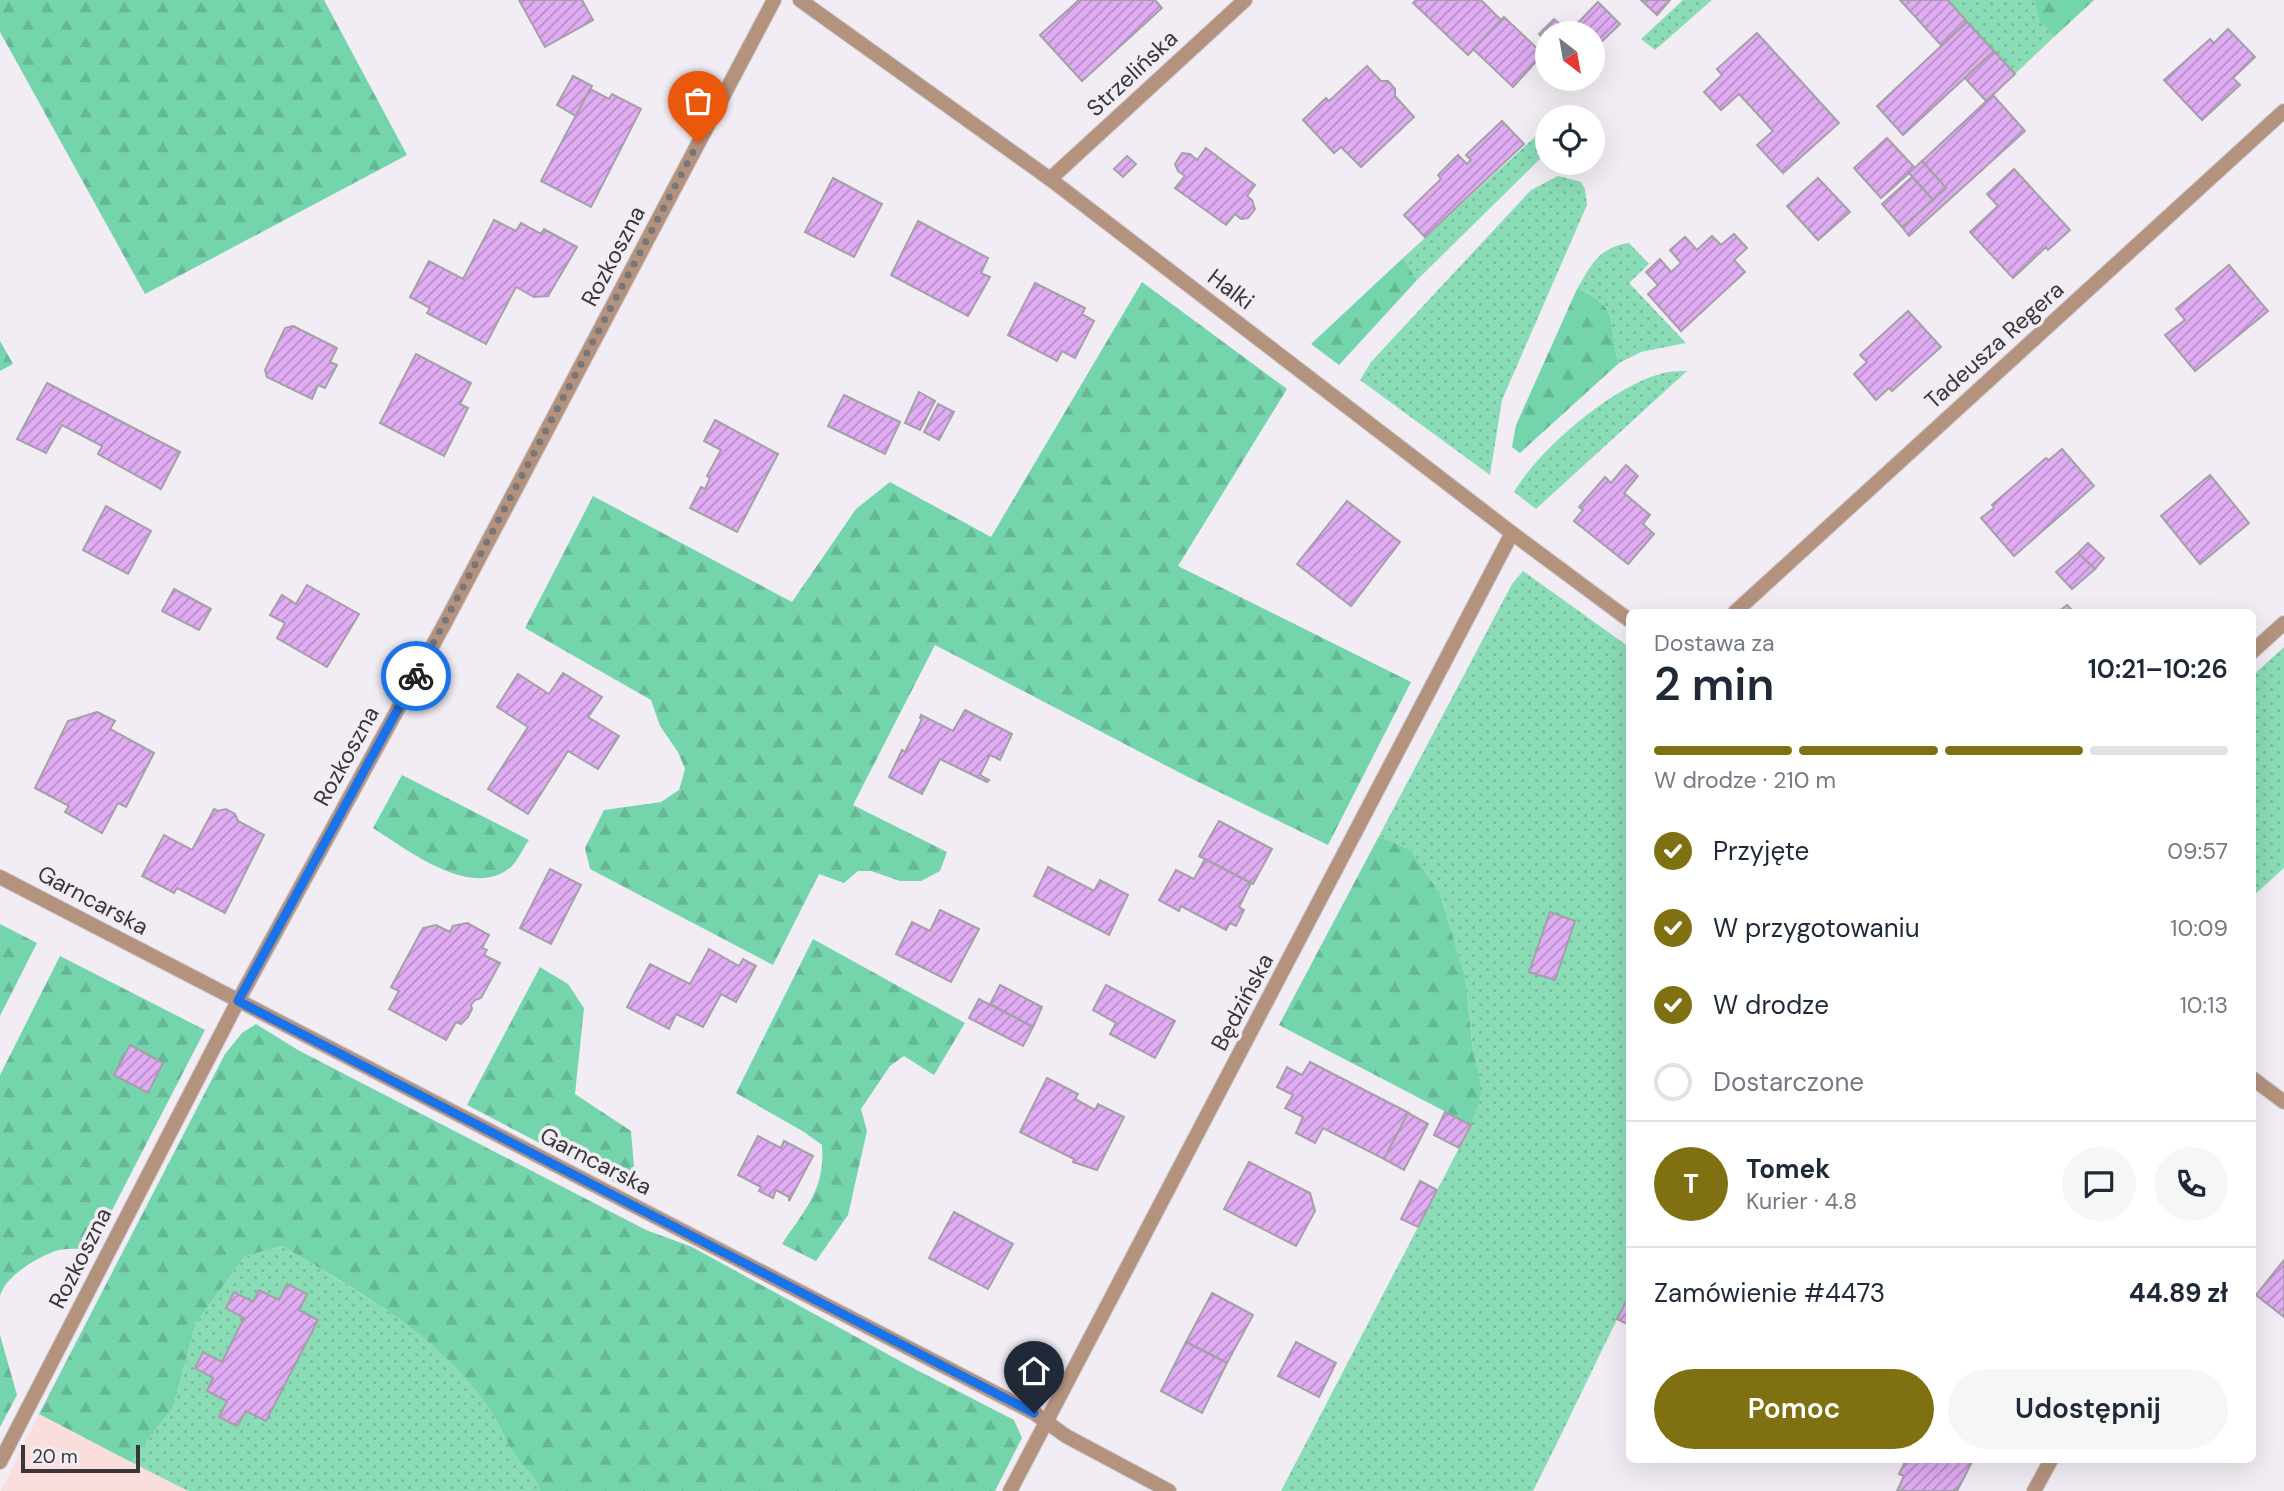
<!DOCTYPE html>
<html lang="pl">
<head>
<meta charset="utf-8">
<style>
	:root { --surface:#fff; --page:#f6f6f7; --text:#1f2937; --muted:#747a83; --line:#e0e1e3; --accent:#7f7112 }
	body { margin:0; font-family:"DM Sans",sans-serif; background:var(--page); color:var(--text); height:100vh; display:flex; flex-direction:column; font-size:26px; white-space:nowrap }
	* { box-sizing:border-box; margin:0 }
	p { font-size:23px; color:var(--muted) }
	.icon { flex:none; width:38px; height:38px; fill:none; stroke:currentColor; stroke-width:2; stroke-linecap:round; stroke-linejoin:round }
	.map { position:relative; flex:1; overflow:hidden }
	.panel { position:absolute; left:1626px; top:609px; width:630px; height:854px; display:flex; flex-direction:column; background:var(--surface); border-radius:10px; box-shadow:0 7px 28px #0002 }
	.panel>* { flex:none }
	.needle { width:46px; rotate:149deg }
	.controls { position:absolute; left:1535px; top:21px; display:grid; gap:14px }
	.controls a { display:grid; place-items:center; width:70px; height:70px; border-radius:50%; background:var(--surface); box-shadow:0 7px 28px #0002; font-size:35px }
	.scale { position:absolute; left:21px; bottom:18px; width:119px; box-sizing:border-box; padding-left:7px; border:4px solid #383639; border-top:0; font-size:19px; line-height:24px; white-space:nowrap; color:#383639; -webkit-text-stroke:5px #f2edf4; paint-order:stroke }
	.pin { position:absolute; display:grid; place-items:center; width:60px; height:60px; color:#fff; margin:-72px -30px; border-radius:50% 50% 50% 0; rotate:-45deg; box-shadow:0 0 7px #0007 }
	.pin .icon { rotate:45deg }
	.courier { position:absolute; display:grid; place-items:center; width:70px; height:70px; margin:-35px; border:5px solid #1a73e8; border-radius:50%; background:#fff; color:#222; box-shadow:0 2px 9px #0007 }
	.summary em { font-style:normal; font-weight:600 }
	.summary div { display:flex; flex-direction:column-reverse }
	.summary { display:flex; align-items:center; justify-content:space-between; height:119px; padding:0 28px }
	h1 { font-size:46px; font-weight:600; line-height:52px }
	.bar { display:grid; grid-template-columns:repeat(4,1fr); gap:10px 7px; align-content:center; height:84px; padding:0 28px }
	.bar i { height:9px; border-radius:5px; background:var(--line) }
	.bar .on { background:var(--accent) }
	.bar p { grid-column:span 4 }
	.line { display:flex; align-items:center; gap:18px; padding:0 28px; border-top:2px solid var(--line) }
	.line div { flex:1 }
	.round { display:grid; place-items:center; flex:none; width:74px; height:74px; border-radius:37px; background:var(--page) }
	ol { padding:0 28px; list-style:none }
	li { display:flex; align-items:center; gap:21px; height:77px }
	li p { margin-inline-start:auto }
	li .icon { padding:7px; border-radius:50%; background:var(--accent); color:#fff; stroke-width:4 }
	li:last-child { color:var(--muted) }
	li i { width:38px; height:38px; border:4px solid var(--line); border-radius:50% }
	.button { display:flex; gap:14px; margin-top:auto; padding:14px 28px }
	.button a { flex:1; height:80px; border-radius:42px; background:var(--accent); color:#fff; font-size:28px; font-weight:600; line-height:80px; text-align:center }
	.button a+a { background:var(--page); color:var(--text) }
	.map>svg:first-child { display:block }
	.commercial { fill:#f9dedb }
	.grass { fill:url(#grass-dots) }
	.forest { fill:url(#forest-firs) }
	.building { fill:url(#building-hatch); stroke:#a5a0a7; stroke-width:2 }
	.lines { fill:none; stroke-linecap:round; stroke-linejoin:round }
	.minor-casing { stroke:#cdc8cf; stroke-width:16 }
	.minor { stroke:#b4937e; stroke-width:14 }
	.done { stroke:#79767a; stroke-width:7; stroke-dasharray:0 12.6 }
	.route { stroke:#1a73e8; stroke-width:9 }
	.labels { text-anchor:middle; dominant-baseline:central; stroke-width:7; stroke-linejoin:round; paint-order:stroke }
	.street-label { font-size:23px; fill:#383639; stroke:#f2edf4 }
</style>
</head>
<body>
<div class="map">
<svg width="2284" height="1491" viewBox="0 0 2284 1491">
	<defs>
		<pattern id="grass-dots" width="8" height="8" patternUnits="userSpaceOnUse" patternTransform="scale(1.75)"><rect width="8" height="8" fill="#8adcb7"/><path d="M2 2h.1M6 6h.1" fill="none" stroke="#78bd9e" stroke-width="1.8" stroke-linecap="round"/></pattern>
		<pattern id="forest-firs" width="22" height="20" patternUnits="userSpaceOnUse" patternTransform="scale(1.75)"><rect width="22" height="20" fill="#74d5ac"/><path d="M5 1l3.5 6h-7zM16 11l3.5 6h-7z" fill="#65b795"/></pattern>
		<pattern id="building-hatch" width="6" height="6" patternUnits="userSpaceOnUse" patternTransform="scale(1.75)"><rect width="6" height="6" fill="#e0acf3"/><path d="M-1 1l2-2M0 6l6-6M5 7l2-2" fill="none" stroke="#b78dc6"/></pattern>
	</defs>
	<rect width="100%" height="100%" fill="#f2edf4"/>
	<!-- commercial -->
	<path class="commercial" d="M39,1414L188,1491H1Z"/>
	<!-- grass -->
	<g class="grass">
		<path d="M1683,0H1712L1655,50L1641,39Z"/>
		<path d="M1948,0H2034L2039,20L2054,37L2015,74Z"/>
		<path d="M1547,126V152L1417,280L1403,258Z"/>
		<path d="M1558,176L1581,182L1585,189L1587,205L1502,400L1490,475L1360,380L1371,362L1531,190Z"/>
		<path d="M1629,243L1649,264L1629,283L1686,343L1641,352L1619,363C1606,324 1624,308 1577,289C1591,265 1599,247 1629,243Z"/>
		<path d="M1687,371L1536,509L1514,492C1539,449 1612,387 1660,374C1669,371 1679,371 1687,371Z"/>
		<path d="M1523,571L1629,647V1296C1596,1360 1566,1427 1533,1491H1281L1471,1125L1479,1074L1473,1051L1465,976L1440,894L1411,850L1379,836L1512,584Z"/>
		<path d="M2284,647V868L2252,897V676Z"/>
		<path d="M282,1246C357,1292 441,1334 490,1410C499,1423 504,1438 513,1452C521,1466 536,1475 540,1491H188L131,1462L173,1408L196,1323L244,1257Z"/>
	</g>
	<!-- forest -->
	<g class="forest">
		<path d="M0,0H324L407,155L145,294L0,32Z"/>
		<path d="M2034,0H2094L2054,37L2039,20Z"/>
		<path d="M1403,258L1417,280L1339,365L1311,344Z"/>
		<path d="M1142,282L1287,389L1178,566L1411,682L1328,845L1186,776L935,645L853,805L947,852L940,871L921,881H900L871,871H858L844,883L819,874L773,965L590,869L585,848L604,810L661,802L679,790L685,769L678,752L660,726L651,700L525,628L593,496L792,602L856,509L890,482L991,537Z"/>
		<path d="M1577,289C1624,308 1606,324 1619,363L1520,453L1512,447L1516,425Z"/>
		<path d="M0,341L13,364L0,371Z"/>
		<path d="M402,775L529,840C523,848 518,860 511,867C472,901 406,849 373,828Z"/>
		<path d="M1379,836L1411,850L1440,894L1465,976L1473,1051L1479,1074L1481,1094L1471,1125L1279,1025Z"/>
		<path d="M0,924L37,943L0,1016Z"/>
		<path d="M813,939L965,1023L934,1075L904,1056L890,1066L861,1109L867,1131L848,1215L816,1261L782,1244C806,1208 825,1190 822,1145L804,1132L736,1093Z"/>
		<path d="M60,956L205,1030L92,1249C82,1249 69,1248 59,1250C40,1255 5,1276 0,1296V1075Z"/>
		<path d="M540,967L568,984L584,1008L575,1094L631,1131L634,1167L620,1185L467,1105Z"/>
		<path d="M256,1024L298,1050L646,1230L692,1247L911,1367L1014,1420L1022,1438L995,1491H540C536,1475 521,1466 513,1452C504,1438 499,1423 490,1410C441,1335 357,1291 282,1246L244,1257L196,1323L173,1408L131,1462L39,1414L225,1054L242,1033Z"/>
		<path d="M0,1335L17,1395L0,1427Z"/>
	</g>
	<!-- building -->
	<g class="building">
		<path d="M519,0H582L593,20L545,47Z"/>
		<path d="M1079,0H1155L1162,8L1082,81L1040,35Z"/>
		<path d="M1416,0H1481L1501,20L1468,55L1413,3Z"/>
		<path d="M1641,0H1670L1657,15Z"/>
		<path d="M1900,0H1948L1967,22L1941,45Z"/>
		<path d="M1598,2L1620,24L1592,51V33H1547V42L1539,34L1554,19L1569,32Z"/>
		<path d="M1504,17L1543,54L1513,87L1473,49Z"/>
		<path d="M1967,22L1994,51L1903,135L1877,106Z"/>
		<path d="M2228,29L2255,57L2233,78L2240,85L2202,120L2164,80L2210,39L2214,43Z"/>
		<path d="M1757,33L1839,123L1783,173L1757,145L1773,131L1739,94L1721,110L1704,92L1722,75L1717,69Z"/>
		<path d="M1994,51L2015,74L1986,101L1965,78Z"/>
		<path d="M1367,66L1381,81H1388L1395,89V96L1414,117L1361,167L1341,147L1334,153L1303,120L1326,98L1329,101Z"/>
		<path d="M573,76L592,86L576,116L557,105Z"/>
		<path d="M590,89L609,99L612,94L641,109L591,207L541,181Z"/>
		<path d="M1993,95L2025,131L1909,236L1902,227L1946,188L1922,161Z"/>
		<path d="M1502,121L1524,144L1425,237L1404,215L1441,179L1438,175L1458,155L1467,164L1471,160L1466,155Z"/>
		<path d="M1887,138L1915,168L1881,198L1854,168Z"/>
		<path d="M1206,148L1255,185L1247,196L1252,200L1255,209L1248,218L1241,219L1235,214L1226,225L1175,188L1185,176L1178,171L1175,164L1182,153L1190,154L1197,160Z"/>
		<path d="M1127,156L1136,164L1123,177L1114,169Z"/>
		<path d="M1922,161L1946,188L1933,200L1909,173Z"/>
		<path d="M2014,169L2070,230L2048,250L2046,247L2013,278L1970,232L1998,206L1987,194Z"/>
		<path d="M1912,177L1933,200L1902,227L1882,204Z"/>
		<path d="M833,178L882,204L854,257L805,232Z"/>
		<path d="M1818,178L1850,212L1818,240L1787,206Z"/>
		<path d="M494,220L516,231L521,223L541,234L544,229L577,247L548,296L534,297L516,287L486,344L427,313L430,308L410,297L429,261L463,279Z"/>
		<path d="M918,221L988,258L981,273L990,277L968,316L891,275Z"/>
		<path d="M1734,234L1747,248L1734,260L1745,272L1681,331L1648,294L1658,285L1646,272L1660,259L1671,272L1681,263L1670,250L1685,237L1697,250L1712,236L1721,245Z"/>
		<path d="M2229,265L2268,311L2195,371L2165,335L2185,320L2176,309Z"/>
		<path d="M1035,283L1085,308L1082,314L1094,321L1075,358L1062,351L1057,361L1008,335Z"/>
		<path d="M1908,311L1941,347L1892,391L1889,388L1876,400L1854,374L1867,362L1860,355Z"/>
		<path d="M293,326L337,348L330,362L337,365L325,388L318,385L312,399L267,377L265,370L285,328Z"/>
		<path d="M416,354L471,383L460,404L468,408L444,456L380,423Z"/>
		<path d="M47,383L180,452L161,489L98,454L102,446L62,425L46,453L17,439Z"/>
		<path d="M919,392L935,401L920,430L905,423Z"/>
		<path d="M844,395L900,422L885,454L828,426Z"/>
		<path d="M938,404L954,412L939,440L924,432Z"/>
		<path d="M715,420L778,454L737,532L690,508L701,487L705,489L710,478L707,476L721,450L704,441Z"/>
		<path d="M2062,449L2094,486L2014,556L1981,518L1994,508L1992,505L2046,458L2049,460Z"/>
		<path d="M1626,465L1638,476L1624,493L1650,515L1643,524L1654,534L1628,564L1574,521L1583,510L1579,507L1605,477L1611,483Z"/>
		<path d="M2210,475L2249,523L2200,564L2161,516Z"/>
		<path d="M1347,501L1400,542L1351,606L1297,564Z"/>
		<path d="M106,506L151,531L128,574L83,550Z"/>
		<path d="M2088,543L2104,558L2095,569L2078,553Z"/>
		<path d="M2078,553L2095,569L2072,589L2056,572Z"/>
		<path d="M307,585L359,614L327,667L277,638L285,623L270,615L282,595L296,604Z"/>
		<path d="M174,589L211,609L199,630L162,611Z"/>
		<path d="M2067,605L2074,612H2058Z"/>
		<path d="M563,673L602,697L588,717L619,736L598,769L568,751L528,814L488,789L528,727L497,707L518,674L549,694Z"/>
		<path d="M965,710L1012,734L1000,760L990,755L980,775L989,780L987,782L940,759L922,794L889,777L902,750L905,752L922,719L920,718L921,715L953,731Z"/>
		<path d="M97,712L115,721L110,729L154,753L126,807L118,803L102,833L65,812L69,806L35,788L68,721Z"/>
		<path d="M214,809L218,811L226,809L235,814L238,821L264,835L225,913L177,888L174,893L142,876L164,835L192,850Z"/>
		<path d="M1219,821L1272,849L1253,884L1199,856Z"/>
		<path d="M1205,859L1251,883L1239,907L1244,910L1236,926L1230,923L1226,930L1181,906L1179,911L1159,900L1176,870L1194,879Z"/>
		<path d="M1048,867L1094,891L1100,880L1128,895L1109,935L1034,896Z"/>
		<path d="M550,869L581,885L551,944L520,928Z"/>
		<path d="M940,910L979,929L951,982L896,954L912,922L930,931Z"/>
		<path d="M1550,912L1575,921L1555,980L1529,972Z"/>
		<path d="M467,923L489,935L482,948L487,950L484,955L500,963L481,998L475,1000L471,1005L472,1009L468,1017L461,1024L456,1022L446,1040L389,1009L399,991L391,987L423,928L436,925L450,932L453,926Z"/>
		<path d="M709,949L739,966L743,959L756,966L736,1002L721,994L703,1027L676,1014L669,1029L627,1007L650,964L690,984Z"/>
		<path d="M1000,985L1042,1007L1033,1027L990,1004Z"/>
		<path d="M1106,985L1175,1021L1155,1058L1110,1034L1116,1023L1093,1010Z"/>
		<path d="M979,999L1033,1027L1023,1046L969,1018Z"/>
		<path d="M130,1045L163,1063L148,1093L114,1075Z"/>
		<path d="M1310,1062L1409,1113L1384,1159L1323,1128L1315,1143L1296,1133L1303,1117L1285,1108L1293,1095L1277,1087L1287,1067L1302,1075Z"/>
		<path d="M1047,1078L1078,1094L1075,1099L1095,1110L1098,1104L1124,1117L1097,1170L1073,1162L1074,1159L1020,1132Z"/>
		<path d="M1445,1112L1471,1125L1459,1148L1434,1135Z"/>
		<path d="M1408,1113L1428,1124L1404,1170L1384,1159Z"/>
		<path d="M758,1136L781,1148L784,1141L813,1156L789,1201V1197L776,1190L773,1198L759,1191L761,1187L738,1175Z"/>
		<path d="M1249,1162L1310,1193L1315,1211L1296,1246L1224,1209Z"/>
		<path d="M1420,1181L1437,1190L1418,1227L1401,1219Z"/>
		<path d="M954,1212L1013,1244L988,1289L929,1258Z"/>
		<path d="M2284,1260V1317L2256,1295Z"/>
		<path d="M287,1284L307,1294L299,1310L318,1320L266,1421L246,1411L237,1426L219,1417L227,1401L207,1391L213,1378L195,1368L203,1352L222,1362L244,1318L226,1308L234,1292L253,1302L259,1290L279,1300Z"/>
		<path d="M1212,1293L1253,1315L1227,1363L1186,1342Z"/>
		<path d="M1629,1296V1325L1617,1319Z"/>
		<path d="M1186,1342L1227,1363L1202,1413L1161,1391Z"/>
		<path d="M1296,1342L1336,1363L1319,1397L1278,1376Z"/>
		<path d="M1906,1460H1973L1957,1491H1897L1904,1476L1899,1474Z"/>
	</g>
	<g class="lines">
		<defs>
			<g id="minor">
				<path d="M800,0L1050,179L1512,533L1629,620"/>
				<path d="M1050,179L1245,0"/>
				<path d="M1735,612L2284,111"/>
				<path d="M2252,652L2284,623"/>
				<path d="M0,877L1034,1413L1066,1436L1169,1491"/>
				<path d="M2252,1078L2284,1102"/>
				<path d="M0,1462L238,1001L446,621L774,0"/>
				<path d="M1010,1491L1512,533"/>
				<path d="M2034,1491L2051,1460"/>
			</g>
		</defs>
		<!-- minor casing -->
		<use href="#minor" class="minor-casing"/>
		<!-- minor -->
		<use href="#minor" class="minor"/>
	</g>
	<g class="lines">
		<!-- done -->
		<path class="done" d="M416,676L698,143"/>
		<!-- route -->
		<path class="route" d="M416,676L238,1001L1034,1413"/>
	</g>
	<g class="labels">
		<!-- street labels -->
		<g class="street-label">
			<text transform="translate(1132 73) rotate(-43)">Strzelińska</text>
			<text transform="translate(613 256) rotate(-62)">Rozkoszna</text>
			<text transform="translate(1231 289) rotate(37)">Halki</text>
			<text transform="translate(1994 345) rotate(-42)">Tadeusza Regera</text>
			<text transform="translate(346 756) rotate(-61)">Rozkoszna</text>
			<text transform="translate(93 900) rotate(28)">Garncarska</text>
			<text transform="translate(1242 1002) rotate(-62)">Będzińska</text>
			<text transform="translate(596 1161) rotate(27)">Garncarska</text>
			<text transform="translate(80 1258) rotate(-63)">Rozkoszna</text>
		</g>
	</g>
</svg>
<div class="controls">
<a><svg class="needle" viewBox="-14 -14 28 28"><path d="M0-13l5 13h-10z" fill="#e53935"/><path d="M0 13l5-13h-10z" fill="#747a83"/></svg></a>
<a><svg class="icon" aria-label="locate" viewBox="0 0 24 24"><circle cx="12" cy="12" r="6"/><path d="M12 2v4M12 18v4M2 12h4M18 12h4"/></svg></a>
</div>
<div class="scale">20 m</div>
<div class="pin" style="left:698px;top:143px;background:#ea580c"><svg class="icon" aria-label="bag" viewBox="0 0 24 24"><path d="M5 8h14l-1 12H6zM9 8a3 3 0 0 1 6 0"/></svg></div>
<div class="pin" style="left:1034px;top:1413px;background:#1f2937"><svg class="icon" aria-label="home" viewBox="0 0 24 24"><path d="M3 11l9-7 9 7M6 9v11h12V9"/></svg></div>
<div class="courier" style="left:416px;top:676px"><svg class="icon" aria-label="bike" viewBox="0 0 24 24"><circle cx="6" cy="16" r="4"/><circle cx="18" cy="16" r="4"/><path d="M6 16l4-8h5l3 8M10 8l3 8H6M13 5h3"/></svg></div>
<section class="panel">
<div class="summary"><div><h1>2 min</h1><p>Dostawa za</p></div><em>10:21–10:26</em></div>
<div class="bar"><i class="on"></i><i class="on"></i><i class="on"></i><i></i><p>W drodze · 210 m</p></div>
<ol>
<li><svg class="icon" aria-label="check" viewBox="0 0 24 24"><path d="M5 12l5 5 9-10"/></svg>Przyjęte<p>09:57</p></li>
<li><svg class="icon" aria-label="check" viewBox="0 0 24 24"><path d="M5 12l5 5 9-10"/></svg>W przygotowaniu<p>10:09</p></li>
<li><svg class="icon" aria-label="check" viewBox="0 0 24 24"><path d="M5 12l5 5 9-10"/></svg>W drodze<p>10:13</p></li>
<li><i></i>Dostarczone</li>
</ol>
<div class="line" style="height:126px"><b class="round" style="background:var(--accent);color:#fff">T</b><div><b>Tomek</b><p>Kurier · 4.8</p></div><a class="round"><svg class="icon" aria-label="chat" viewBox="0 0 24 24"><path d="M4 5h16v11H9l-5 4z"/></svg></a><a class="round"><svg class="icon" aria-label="phone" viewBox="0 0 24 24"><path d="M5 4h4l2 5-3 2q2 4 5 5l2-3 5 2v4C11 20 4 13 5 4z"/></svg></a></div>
<div class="line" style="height:91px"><div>Zamówienie #4473</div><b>44.89 zł</b></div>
<div class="button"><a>Pomoc</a><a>Udostępnij</a></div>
</section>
</div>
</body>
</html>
